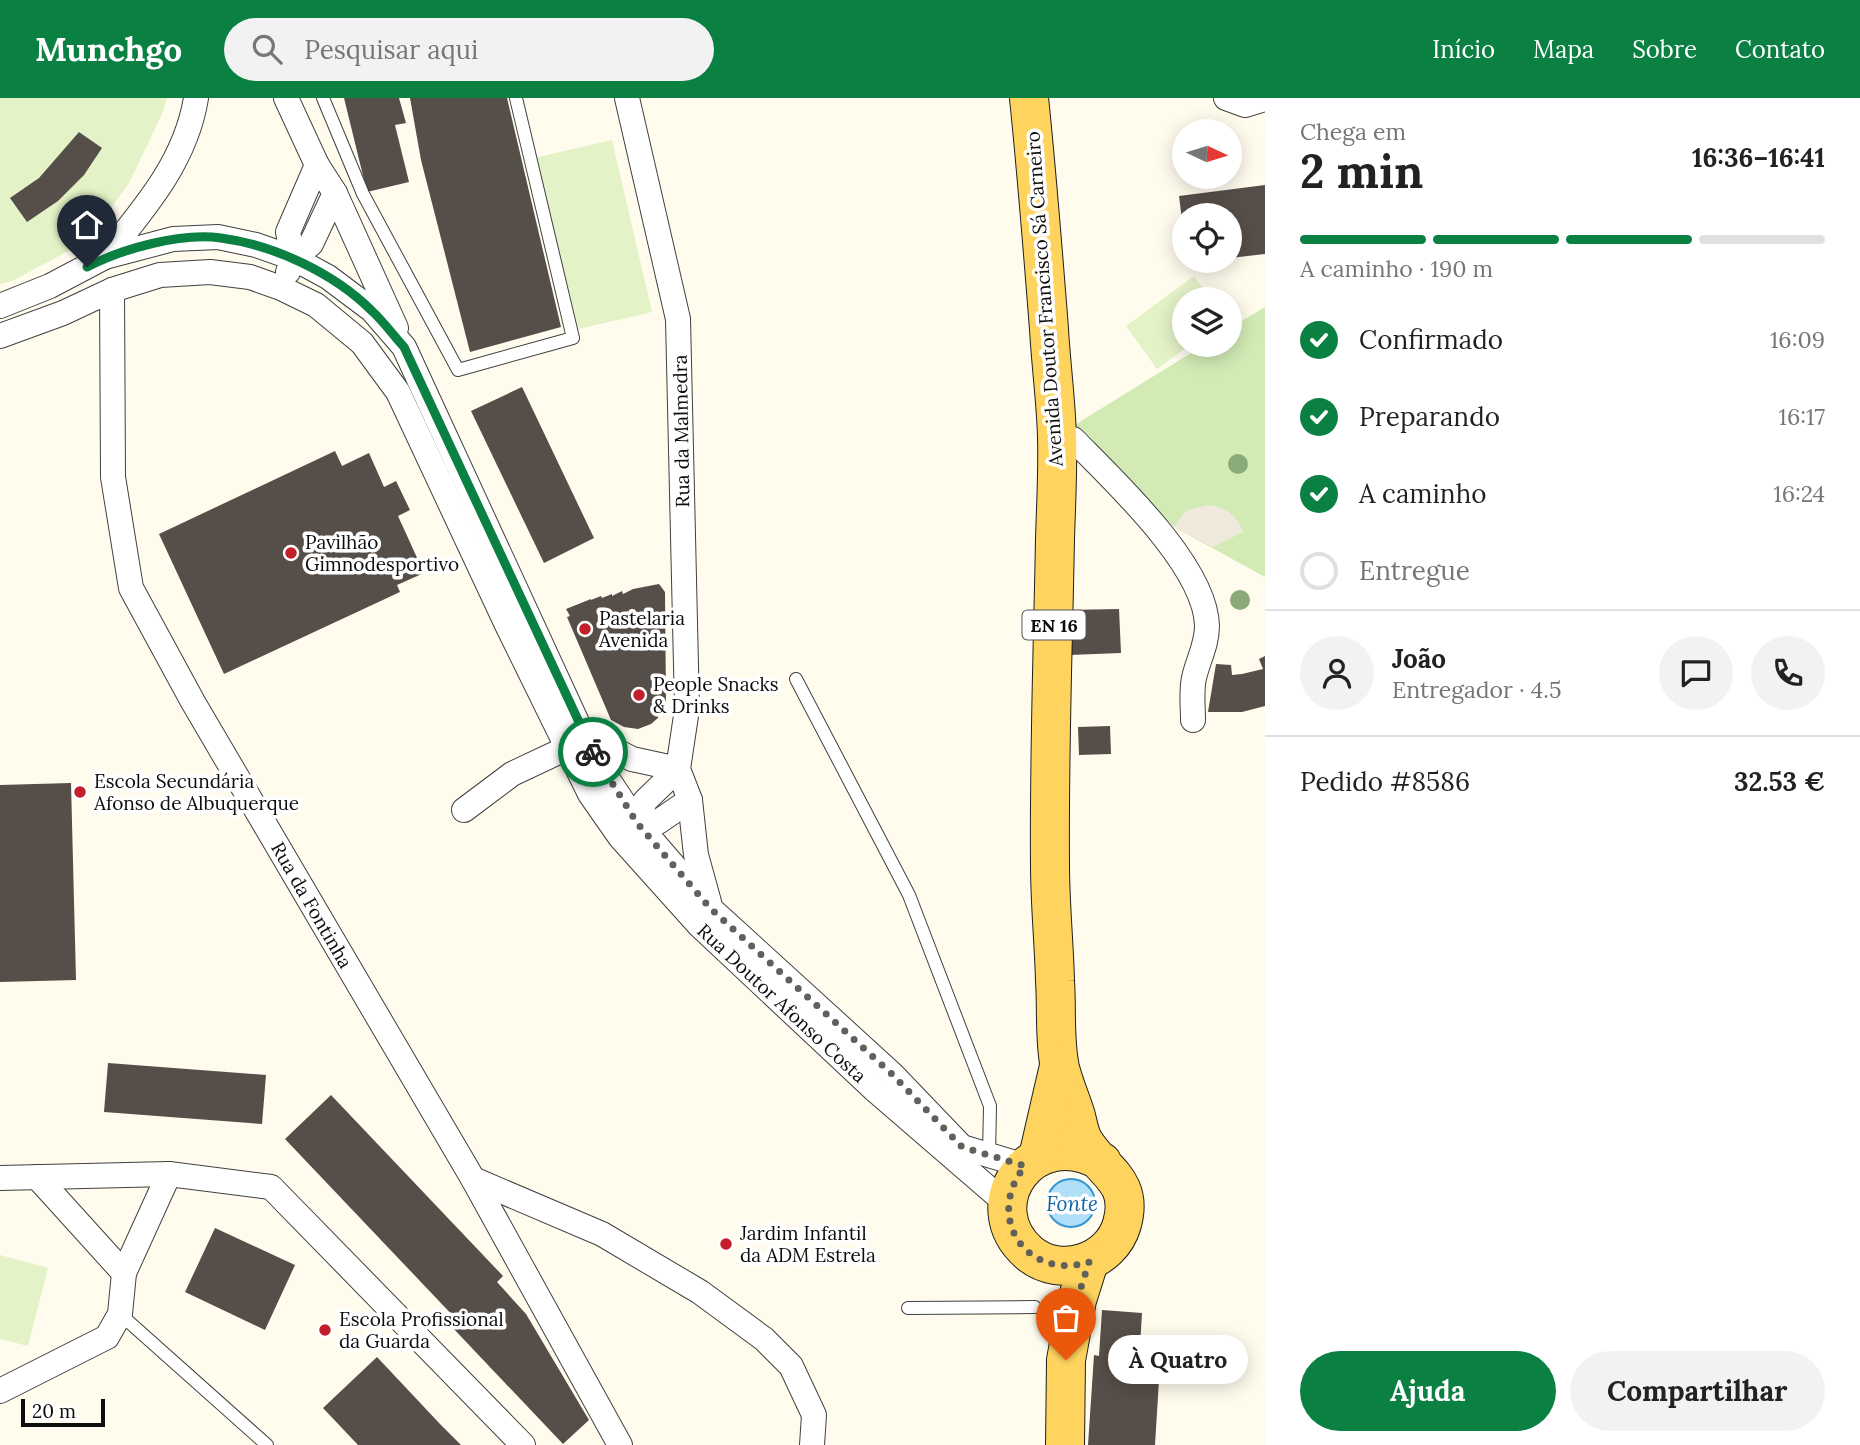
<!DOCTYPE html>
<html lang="pt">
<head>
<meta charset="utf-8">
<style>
	:root { --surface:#fff; --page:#f2f2f2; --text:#222; --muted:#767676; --line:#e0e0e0; --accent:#0b8043 }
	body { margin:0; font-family:Lora,serif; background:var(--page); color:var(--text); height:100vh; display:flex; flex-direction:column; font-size:26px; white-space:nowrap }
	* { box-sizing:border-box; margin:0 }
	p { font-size:23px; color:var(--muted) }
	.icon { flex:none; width:38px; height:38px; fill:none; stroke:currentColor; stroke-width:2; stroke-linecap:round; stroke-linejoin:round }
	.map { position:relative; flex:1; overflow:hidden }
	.sheet { display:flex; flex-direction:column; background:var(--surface); width:595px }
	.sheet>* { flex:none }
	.needle { width:46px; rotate:94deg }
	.tools { position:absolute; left:1172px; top:21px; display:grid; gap:14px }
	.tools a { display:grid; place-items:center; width:70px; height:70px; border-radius:50%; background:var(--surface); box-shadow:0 4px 18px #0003; font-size:35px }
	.scale { position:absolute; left:21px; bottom:18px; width:84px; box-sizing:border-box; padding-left:7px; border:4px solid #0d0d0d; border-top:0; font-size:19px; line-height:24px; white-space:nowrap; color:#0d0d0d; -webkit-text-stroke:5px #fff; paint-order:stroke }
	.pin { position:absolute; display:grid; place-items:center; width:60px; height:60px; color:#fff; margin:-72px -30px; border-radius:50% 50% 50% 0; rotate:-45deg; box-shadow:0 0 7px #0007 }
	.pin .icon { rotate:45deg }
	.courier { position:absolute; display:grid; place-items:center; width:70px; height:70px; margin:-35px; border:5px solid #0b8043; border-radius:50%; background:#fff; color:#222; box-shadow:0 2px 9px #0007 }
	.bubble { position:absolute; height:49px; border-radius:24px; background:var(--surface); box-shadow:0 4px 18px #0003; font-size:23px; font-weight:700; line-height:49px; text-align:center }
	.headline em { font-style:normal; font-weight:700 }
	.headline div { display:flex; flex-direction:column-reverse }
	.headline { display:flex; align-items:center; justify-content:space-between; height:119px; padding:0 35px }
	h1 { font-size:46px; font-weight:700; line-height:52px }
	.bar { display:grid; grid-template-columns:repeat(4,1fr); gap:10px 7px; align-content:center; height:84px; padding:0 35px }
	.bar i { height:9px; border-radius:5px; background:var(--line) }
	.bar .selected { background:var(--accent) }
	.bar p { grid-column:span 4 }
	.line { display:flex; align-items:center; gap:18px; padding:0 35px; border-top:2px solid var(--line) }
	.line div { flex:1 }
	.round { display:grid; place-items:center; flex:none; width:74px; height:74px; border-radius:37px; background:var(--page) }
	ol { padding:0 35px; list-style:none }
	li { display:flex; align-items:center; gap:21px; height:77px }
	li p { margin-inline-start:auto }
	li .icon { padding:7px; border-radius:50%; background:var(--accent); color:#fff; stroke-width:4 }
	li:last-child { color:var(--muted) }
	li i { width:38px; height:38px; border:4px solid var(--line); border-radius:50% }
	.action { display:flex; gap:14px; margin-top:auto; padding:14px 35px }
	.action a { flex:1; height:80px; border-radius:42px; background:var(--accent); color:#fff; font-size:28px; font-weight:700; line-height:80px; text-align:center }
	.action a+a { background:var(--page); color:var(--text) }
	header { display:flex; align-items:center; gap:42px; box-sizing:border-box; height:98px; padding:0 35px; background:var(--accent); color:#fff }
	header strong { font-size:33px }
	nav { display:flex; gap:38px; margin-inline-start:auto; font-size:24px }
	.search { width:490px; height:63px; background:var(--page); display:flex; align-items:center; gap:18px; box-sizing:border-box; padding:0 24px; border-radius:38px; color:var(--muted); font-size:26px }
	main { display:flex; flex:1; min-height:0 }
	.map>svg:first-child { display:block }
	.green { fill:#d2ebb5 }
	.pitch { fill:#e4f2c7 }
	.plaza { fill:#efeadc }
	.water { fill:#b0dff9; stroke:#3496d3; stroke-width:2 }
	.building { fill:#564e49 }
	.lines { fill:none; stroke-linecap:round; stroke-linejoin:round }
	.lane-casing { stroke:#404040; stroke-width:14 }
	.street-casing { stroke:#404040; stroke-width:26 }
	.primary-casing { stroke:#1e1e1e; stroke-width:40 }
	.lane { stroke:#fff; stroke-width:12 }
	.street { stroke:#fff; stroke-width:24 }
	.primary { stroke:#fed45e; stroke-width:38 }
	.tree { fill:#8baa7a }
	.done { stroke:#62605b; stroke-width:7; stroke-dasharray:0 12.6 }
	.route { stroke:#0b8043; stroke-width:9 }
	.poi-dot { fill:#c31f2b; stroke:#fff; stroke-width:2.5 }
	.labels { text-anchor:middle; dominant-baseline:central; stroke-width:7; stroke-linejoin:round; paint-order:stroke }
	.shield { fill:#fff; stroke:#565656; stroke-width:2 }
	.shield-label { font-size:18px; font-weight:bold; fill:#0d0d0d }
	.street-label { font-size:19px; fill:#0d0d0d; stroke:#fff }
	.poi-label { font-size:19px; fill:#0d0d0d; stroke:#fff; text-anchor:start }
	.water-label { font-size:21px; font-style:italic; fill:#1167a4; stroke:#fff }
</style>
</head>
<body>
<header>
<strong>Munchgo</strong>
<div class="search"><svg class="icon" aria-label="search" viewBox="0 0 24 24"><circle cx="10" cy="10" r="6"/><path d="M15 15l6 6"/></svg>Pesquisar aqui</div>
<nav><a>Início</a><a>Mapa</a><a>Sobre</a><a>Contato</a></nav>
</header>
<main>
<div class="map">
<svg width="1265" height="1347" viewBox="0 0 1265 1347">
	<rect width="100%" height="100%" fill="#fffbed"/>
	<!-- green -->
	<path class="green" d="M1265,209V479L1174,429L1073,328L1204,247H1230V230Z"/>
	<!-- pitch -->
	<g class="pitch">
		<path d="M0,0H167L163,14L129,85L87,143L12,183L0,186Z"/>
		<path d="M612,42L652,214L574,232L534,60Z"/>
		<path d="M1194,178L1210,201H1185V247H1190L1157,271L1126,228Z"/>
		<path d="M0,1157L48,1170L28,1248L0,1241Z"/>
	</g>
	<!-- plaza -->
	<path class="plaza" d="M1208,407L1219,409L1229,414L1239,425L1243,434L1213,449L1174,429L1184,415L1191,411Z"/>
	<!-- water -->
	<circle class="water" cx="1071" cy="1105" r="24"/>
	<!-- building -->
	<g class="building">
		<path d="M344,0H399L406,25L395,27L409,84L367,94Z"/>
		<path d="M410,0H507L561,229L470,254L421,62Z"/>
		<path d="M79,34L102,50L84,77L58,103L27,124L10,100L39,80Z"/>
		<path d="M1265,87V156L1230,160V117H1185L1183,130L1179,98Z"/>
		<path d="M522,289L594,440L544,465L471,313Z"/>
		<path d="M335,353L342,368L369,355L384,389L396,383L410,412L398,418L424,475L397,487L400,494L224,576L159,436Z"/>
		<path d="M659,486L665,494L666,603H657L658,620L651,626L638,631L624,629L611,622L567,519L570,518L566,511L591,501V502L601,498L602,500L612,496V498L622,493L623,496L633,491Z"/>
		<path d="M1119,511L1121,555L1069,557L1067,512Z"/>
		<path d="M1265,558V608L1242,614H1208L1216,566L1231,567L1232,577L1242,576L1263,571L1259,561Z"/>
		<path d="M1110,628L1111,656L1079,657L1078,629Z"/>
		<path d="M71,685L76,882L0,884V687Z"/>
		<path d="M108,965L266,977L262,1026L104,1014Z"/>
		<path d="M331,997L503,1178L497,1184L526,1216L589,1322L563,1346L451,1228L457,1222L285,1041Z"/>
		<path d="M215,1130L295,1167L265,1232L185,1194Z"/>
		<path d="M1102,1212L1142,1215L1140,1248L1151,1245L1159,1282L1155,1347H1088L1094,1257L1099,1258Z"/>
		<path d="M377,1259L440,1326L461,1347H358L323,1310Z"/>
	</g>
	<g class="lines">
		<defs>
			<g id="lane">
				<path d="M323,0L363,96L458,272L573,240L516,0"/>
				<path d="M796,581L909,797L990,1008L989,1057"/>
				<path d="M908,1210L1035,1209"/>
				<path d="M120,1216L267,1347"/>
			</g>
			<g id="street">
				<path d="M286,0L317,67L335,95L396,230"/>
				<path d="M627,0L678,221L687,611L678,671L690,702L696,757L709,804"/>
				<path d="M1226,0L1245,7L1265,1"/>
				<path d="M105,159C144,111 186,63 196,0"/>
				<path d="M293,160L288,134L317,67"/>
				<path d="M288,174L293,160L311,146L335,95"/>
				<path d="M112,192L113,379L131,490L193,604L473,1081L620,1347"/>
				<path d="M0,208L50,188L105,159L173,141L218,139L256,147L293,160L328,179L372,212L404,249L582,635L605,677L637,725L711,811L892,976L962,1049L1025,1068"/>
				<path d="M0,238L63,215L112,192L160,177L210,174L250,179L281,190L316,207L362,245L398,294L507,527L590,696L620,739L699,827L876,993L1008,1107"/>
				<path d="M1057,339L1073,341C1114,383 1206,468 1207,528C1207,547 1198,562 1194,580C1191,593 1193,609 1193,622"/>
				<path d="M582,635L632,661L678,671"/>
				<path d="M464,712L512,676L567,650"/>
				<path d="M637,725L658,724L690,702"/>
				<path d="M629,732L637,725L645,703L678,671"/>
				<path d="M0,1080L169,1076L271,1089L523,1347"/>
				<path d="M473,1081L602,1136L700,1194L764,1241L791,1268L814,1317L812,1347"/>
				<path d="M124,1175L169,1076"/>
				<path d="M0,1293L107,1239L120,1216L124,1175L37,1079"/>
			</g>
			<g id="primary">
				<path d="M1029,0C1037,77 1043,154 1049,231C1051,267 1056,303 1057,339C1058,373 1056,407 1055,441C1053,549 1049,658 1050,767C1050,806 1054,844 1055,883C1057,911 1054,942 1060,970C1064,986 1071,1002 1076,1018C1078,1026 1080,1038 1085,1045C1103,1074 1134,1083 1122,1126C1111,1165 1060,1181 1029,1155C974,1107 1033,1023 1102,1064"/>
				<path d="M1038,1059L1059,968"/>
				<path d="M1065,1347L1066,1262L1077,1202L1089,1164"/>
			</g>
		</defs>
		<!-- lane casing -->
		<use href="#lane" class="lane-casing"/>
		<!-- street casing -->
		<use href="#street" class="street-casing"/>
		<!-- primary casing -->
		<use href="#primary" class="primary-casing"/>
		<!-- lane -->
		<use href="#lane" class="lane"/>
		<!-- street -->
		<use href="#street" class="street"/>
		<!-- primary -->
		<use href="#primary" class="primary"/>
	</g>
	<!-- trees -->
	<g class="tree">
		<circle cx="1238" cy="366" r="10"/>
		<circle cx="1240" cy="502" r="10"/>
	</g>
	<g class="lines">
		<!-- done -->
		<path class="done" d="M593,654L637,725L711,811L892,976L962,1049L1025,1068C984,1119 1026,1183 1089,1164L1077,1202L1066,1262"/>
		<!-- route -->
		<path class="route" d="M87,169C122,151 181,134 221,140C274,147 334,175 372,213C384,224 393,237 404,249L593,654"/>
	</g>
	<!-- markers -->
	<g class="poi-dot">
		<circle cx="291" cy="455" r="7"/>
		<circle cx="585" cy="531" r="7"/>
		<circle cx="639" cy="597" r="7"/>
		<circle cx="80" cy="694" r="7"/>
		<circle cx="726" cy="1146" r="7"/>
		<circle cx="325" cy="1232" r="7"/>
	</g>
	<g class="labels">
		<!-- shield labels -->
		<rect class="shield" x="1022.5" y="512.5" width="63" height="29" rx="5"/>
		<g class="shield-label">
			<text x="1054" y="527">EN 16</text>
		</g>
		<!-- street labels -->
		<g class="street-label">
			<text transform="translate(1044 201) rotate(-94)">Avenida Doutor Francisco Sá Carneiro</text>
			<text transform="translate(681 333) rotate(-91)">Rua da Malmedra</text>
			<text transform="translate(312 807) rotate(60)">Rua da Fontinha</text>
			<text transform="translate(782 905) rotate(43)">Rua Doutor Afonso Costa</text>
		</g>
		<!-- poi labels -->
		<g class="poi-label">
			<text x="305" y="444">Pavilhão<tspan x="305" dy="22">Gimnodesportivo</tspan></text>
			<text x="599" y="520">Pastelaria<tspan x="599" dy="22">Avenida</tspan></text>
			<text x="653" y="586">People Snacks<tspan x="653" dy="22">&amp; Drinks</tspan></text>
			<text x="94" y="683">Escola Secundária<tspan x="94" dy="22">Afonso de Albuquerque</tspan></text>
			<text x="740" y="1135">Jardim Infantil<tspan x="740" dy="22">da ADM Estrela</tspan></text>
			<text x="339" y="1221">Escola Profissional<tspan x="339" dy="22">da Guarda</tspan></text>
		</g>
		<!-- water labels -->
		<g class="water-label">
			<text x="1072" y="1105">Fonte</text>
		</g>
	</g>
</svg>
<div class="tools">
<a><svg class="needle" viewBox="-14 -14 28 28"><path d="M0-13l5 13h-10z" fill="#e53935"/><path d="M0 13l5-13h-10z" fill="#767676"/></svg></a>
<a><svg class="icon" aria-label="locate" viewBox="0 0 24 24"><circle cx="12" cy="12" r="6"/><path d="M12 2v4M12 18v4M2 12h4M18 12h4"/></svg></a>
<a><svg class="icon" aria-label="layers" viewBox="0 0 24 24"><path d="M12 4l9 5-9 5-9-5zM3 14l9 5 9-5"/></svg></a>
</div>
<div class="scale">20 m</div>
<div class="pin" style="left:1066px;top:1262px;background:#ea580c"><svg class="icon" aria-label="bag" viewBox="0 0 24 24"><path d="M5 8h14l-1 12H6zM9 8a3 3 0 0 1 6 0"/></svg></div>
<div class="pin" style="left:87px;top:169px;background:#1f2937"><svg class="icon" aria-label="home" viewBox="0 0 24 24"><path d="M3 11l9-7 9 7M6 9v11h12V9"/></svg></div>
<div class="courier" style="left:593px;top:654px"><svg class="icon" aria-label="bike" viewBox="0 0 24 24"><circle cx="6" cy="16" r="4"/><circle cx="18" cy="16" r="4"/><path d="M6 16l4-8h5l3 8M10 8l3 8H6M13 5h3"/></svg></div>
<div class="bubble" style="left:1108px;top:1237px;width:140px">À Quatro</div>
</div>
<section class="sheet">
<div class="headline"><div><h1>2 min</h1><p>Chega em</p></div><em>16:36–16:41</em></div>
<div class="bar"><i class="selected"></i><i class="selected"></i><i class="selected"></i><i></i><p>A caminho · 190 m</p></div>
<ol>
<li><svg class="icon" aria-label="check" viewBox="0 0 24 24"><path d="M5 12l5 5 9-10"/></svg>Confirmado<p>16:09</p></li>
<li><svg class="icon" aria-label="check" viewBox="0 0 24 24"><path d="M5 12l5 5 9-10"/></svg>Preparando<p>16:17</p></li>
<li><svg class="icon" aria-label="check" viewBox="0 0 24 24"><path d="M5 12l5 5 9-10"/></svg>A caminho<p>16:24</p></li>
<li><i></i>Entregue</li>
</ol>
<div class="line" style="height:126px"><a class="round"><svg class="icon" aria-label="person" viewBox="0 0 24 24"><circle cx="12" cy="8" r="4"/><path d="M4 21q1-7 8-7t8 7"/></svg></a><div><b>João</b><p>Entregador · 4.5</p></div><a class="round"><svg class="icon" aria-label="chat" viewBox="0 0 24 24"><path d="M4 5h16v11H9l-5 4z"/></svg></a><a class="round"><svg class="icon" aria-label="phone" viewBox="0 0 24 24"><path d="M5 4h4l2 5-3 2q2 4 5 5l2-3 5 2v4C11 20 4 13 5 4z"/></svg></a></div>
<div class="line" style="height:91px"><div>Pedido #8586</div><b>32.53 €</b></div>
<div class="action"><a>Ajuda</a><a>Compartilhar</a></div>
</section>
</main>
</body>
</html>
